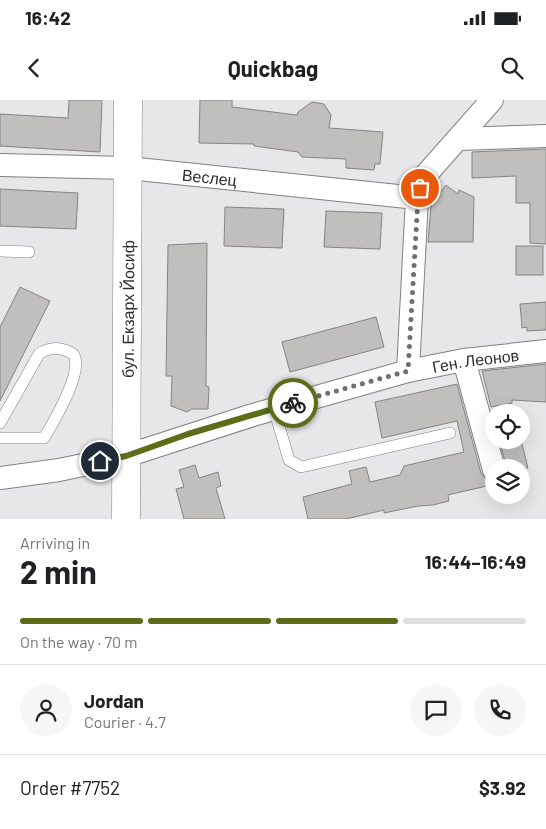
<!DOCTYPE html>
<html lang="en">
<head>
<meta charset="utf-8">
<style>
	:root { --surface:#fff; --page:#f6f6f6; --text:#202124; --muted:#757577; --line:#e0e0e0; --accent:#5b6d19 }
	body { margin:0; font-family:Barlow,sans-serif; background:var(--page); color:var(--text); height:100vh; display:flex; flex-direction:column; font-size:19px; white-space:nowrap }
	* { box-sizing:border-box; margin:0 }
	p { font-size:16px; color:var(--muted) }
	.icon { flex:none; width:28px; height:28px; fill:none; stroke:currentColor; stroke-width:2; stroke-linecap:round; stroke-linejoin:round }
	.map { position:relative; height:419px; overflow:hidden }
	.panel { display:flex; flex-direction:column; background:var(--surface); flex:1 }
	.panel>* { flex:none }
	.fabs { position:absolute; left:485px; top:304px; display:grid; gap:10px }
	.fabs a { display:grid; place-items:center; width:45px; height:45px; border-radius:50%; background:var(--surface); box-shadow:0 5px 20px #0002; font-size:25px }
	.pin { position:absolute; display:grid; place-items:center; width:42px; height:42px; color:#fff; margin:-21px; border:2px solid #fff; border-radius:50%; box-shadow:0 1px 5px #0007 }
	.courier { position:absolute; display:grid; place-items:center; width:50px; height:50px; margin:-25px; border:4px solid #5b6d19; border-radius:50%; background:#fff; color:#222; box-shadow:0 1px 6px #0007 }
	.head em { font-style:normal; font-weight:700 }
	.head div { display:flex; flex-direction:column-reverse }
	.head { display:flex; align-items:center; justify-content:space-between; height:85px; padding:0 20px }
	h1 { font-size:32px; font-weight:700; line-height:38px }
	.bar { display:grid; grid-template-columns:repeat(4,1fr); gap:8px 5px; align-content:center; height:60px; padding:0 20px }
	.bar i { height:6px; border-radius:4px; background:var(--line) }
	.bar .active { background:var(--accent) }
	.bar p { grid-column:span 4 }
	.line { display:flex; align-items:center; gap:12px; padding:0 20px; border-top:1px solid var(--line) }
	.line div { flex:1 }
	.round { display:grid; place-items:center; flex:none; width:52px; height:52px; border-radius:26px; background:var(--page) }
	.status { display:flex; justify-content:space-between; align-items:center; height:35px; padding:0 25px; background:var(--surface); direction:ltr }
	.status svg { height:14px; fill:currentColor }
	header { display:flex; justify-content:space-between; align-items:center; height:65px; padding:0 20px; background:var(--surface); font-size:22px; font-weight:700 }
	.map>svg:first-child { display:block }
	.building { fill:#c0bfbe; stroke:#858483 }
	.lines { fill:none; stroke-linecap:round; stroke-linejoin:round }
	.service-casing { stroke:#818182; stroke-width:12 }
	.minor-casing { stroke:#818182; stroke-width:24 }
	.tertiary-casing { stroke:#818182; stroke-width:29 }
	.service { stroke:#fff; stroke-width:11 }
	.minor { stroke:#fff; stroke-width:22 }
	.tertiary { stroke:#fff; stroke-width:28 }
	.done { stroke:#6f6f71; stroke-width:5; stroke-dasharray:0 9 }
	.route { stroke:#5b6d19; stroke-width:6 }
	.labels { text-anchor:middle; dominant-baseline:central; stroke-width:4; stroke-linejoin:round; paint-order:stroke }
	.street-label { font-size:16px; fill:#2f2f30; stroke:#fff }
</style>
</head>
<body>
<div class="status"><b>16:42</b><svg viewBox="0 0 49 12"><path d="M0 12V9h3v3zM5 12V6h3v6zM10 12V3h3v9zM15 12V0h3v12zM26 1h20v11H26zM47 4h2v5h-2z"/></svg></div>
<header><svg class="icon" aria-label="back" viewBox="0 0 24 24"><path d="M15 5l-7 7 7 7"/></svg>Quickbag<svg class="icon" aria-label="search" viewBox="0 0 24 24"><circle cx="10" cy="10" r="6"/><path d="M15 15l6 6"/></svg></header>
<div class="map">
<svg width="546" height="419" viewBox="0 0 546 419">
	<rect width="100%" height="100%" fill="#e7e7e9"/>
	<!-- building -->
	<g class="building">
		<path d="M69,0H102L100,52L0,46V14L68,18Z"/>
		<path d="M200,0H232V7L297,15L298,12L312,2L324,4L331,15L329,28L383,32L380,64H375L374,70L346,68V59L302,57L298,52L254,46V44L199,43Z"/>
		<path d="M546,49V144L530,143V103H516V76L472,78V52Z"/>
		<path d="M446,85L458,94L459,90L474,97L473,142H428L432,95H438Z"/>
		<path d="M0,89L78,93L76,129L0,126Z"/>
		<path d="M225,107L284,109L282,148L224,146Z"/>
		<path d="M326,111L382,113L380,149L324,147Z"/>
		<path d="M207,143L206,286L209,287L208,309H192L187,312L171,306L172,276H166L168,145Z"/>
		<rect x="516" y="146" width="27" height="29"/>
		<path d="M20,187L50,201L0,301V227Z"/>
		<path d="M546,202V230L527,231V227L522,228L520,204Z"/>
		<path d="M376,217L384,247L290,272L282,242Z"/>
		<path d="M546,264V302L512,300V303L491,307L482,271Z"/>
		<path d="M457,284L481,373L491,385L448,395L449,401L433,405L418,406L384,413V410L346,419H308L303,397L352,384L349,371L366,367L370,382L400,375L404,366L464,352L457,321L382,338L375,302Z"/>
		<path d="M499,340H521L528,368H507Z"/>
		<path d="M195,365L199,378L218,372L221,386L216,388L225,419H184L176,389L184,387L179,370Z"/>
	</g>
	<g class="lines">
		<defs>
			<g id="service">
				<path d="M0,151L29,152"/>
				<path d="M274,309L289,360L301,367L450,333"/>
				<path d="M0,323L39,254C50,246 64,247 74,255C83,274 54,321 44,338H0"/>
			</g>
			<g id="minor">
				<path d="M459,39L546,36"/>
				<path id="s1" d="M0,65L128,68L417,98"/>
				<path d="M464,260L494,370"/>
				<path d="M408,271L417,98L423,78L492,0"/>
				<path id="s2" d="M0,378L59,370L126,356L253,315L408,271L464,260L546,251"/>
			</g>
			<g id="tertiary">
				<path id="s3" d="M126,419L128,0"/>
			</g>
		</defs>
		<!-- service casing -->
		<use href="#service" class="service-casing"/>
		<!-- minor casing -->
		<use href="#minor" class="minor-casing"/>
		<!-- tertiary casing -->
		<use href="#tertiary" class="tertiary-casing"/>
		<!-- service -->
		<use href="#service" class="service"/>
		<!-- minor -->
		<use href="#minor" class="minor"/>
		<!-- tertiary -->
		<use href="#tertiary" class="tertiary"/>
	</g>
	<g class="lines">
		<!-- done -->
		<path class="done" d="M293,303L408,271L418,98L420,88"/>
		<!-- route -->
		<path class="route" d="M100,361L126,356L188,334L293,303"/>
	</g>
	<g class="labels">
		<!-- street labels -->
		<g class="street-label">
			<text stroke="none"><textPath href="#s1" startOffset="210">Веслец</textPath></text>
			<text stroke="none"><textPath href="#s3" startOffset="210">бул. Екзарх Йосиф</textPath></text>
			<text stroke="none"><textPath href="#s2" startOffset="491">Ген. Леонов</textPath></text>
		</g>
	</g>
</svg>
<div class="fabs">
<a><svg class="icon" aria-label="locate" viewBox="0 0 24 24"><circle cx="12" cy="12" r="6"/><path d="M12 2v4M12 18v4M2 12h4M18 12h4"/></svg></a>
<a><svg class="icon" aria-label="layers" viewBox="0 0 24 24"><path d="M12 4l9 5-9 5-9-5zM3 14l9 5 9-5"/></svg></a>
</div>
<div class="pin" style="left:420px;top:88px;background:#ea580c"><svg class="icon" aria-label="bag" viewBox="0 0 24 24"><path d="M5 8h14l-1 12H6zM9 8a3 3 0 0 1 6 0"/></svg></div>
<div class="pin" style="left:100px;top:361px;background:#1f2937"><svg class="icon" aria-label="home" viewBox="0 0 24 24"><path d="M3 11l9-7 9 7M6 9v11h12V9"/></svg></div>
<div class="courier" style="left:293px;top:303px"><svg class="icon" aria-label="bike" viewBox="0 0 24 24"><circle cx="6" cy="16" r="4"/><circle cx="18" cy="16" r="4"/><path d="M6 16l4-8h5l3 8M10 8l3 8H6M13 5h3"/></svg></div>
</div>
<section class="panel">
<div class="head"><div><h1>2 min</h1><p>Arriving in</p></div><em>16:44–16:49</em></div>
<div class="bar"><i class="active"></i><i class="active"></i><i class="active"></i><i></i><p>On the way · 70 m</p></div>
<div class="line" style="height:90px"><a class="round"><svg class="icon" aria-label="person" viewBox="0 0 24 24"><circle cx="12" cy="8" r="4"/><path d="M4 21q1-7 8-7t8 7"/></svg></a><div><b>Jordan</b><p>Courier · 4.7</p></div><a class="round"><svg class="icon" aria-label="chat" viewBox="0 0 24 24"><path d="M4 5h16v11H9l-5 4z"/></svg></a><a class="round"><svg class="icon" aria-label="phone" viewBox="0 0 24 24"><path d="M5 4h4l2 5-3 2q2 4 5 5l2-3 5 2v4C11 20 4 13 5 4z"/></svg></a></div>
<div class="line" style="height:65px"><div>Order #7752</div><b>$3.92</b></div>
</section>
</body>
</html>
